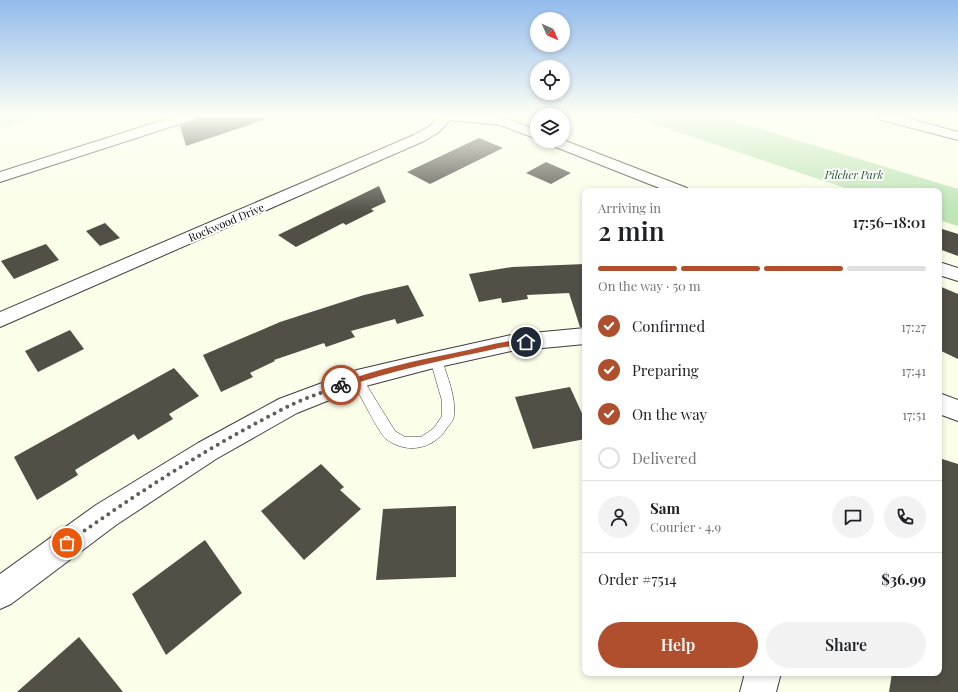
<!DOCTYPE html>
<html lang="en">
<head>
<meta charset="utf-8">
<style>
	:root { --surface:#fff; --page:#f2f2f2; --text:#202124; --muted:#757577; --line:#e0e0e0; --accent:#af4f2d }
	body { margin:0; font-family:"Playfair Display",serif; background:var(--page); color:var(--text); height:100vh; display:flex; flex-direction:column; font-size:15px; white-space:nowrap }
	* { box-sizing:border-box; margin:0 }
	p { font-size:13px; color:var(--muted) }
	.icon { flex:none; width:22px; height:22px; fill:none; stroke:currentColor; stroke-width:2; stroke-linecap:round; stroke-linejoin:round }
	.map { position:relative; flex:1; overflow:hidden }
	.sheet { position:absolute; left:582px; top:188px; width:360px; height:488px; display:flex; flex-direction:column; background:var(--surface); border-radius:8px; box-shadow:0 2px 6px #0003 }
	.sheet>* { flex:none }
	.needle { width:26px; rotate:135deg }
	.fabs { position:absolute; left:530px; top:12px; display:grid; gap:8px }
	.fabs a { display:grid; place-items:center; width:40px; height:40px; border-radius:50%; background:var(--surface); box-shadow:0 2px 6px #0003; font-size:20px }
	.pin { position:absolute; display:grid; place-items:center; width:34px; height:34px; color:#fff; margin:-17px; border:2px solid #fff; border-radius:50%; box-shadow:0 1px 4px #0007 }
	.courier { position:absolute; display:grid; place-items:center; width:40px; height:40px; margin:-20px; border:3px solid #af4f2d; border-radius:50%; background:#fff; color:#222; box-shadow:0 1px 5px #0007 }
	.head em { font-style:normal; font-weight:600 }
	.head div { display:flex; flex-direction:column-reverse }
	.head { display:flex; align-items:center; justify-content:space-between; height:68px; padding:0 16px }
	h1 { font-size:26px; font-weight:600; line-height:30px }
	.bar { display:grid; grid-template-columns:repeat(4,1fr); gap:6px 4px; align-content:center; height:48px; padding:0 16px }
	.bar i { height:5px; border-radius:3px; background:var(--line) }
	.bar .on { background:var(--accent) }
	.bar p { grid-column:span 4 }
	.line { display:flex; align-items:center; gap:10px; padding:0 16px; border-top:1px solid var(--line) }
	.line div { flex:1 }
	.round { display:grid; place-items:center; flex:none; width:42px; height:42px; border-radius:21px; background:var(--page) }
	ol { padding:0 16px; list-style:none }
	li { display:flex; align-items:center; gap:12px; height:44px }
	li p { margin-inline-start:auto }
	li .icon { padding:4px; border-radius:50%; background:var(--accent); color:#fff; stroke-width:4 }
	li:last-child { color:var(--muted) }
	li i { width:22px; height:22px; border:2px solid var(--line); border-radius:50% }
	.button { display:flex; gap:8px; margin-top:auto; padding:8px 16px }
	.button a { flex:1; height:46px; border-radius:24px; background:var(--accent); color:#fff; font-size:16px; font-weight:600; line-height:46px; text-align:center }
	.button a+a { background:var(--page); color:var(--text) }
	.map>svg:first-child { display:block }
	.green { fill:#bfe5b6 }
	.building { fill:#524f47 }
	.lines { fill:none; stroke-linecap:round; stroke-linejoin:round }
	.service-casing { stroke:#3d3d3d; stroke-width:1 }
	.minor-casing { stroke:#3d3d3d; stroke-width:2 }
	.service { fill:#fff; fill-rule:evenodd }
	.minor { fill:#fff; fill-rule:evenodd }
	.route { fill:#af4f2d }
	.done { stroke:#5e5f58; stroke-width:4; stroke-dasharray:0 7.2 }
	.labels { text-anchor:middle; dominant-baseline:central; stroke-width:4; stroke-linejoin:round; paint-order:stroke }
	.far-park-label { font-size:11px; font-style:italic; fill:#205c26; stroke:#fff }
	.far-street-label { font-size:11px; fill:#0a0a0a; stroke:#fff }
</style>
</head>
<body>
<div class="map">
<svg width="958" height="692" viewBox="0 0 958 692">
	<rect width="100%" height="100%" fill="#fbfee9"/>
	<!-- green -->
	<g class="green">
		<path d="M0,116H44L0,128Z"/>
		<path d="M631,116H718L958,189V226L939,220V191H854Z"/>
	</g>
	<!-- building -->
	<g class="building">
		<path d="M197,116H264V120L186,146L180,126L195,120Z"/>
		<path d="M479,138L503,148L430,184L407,172Z"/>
		<path d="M546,162L571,173L551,184L526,173Z"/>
		<path d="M379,186L386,202L371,209L374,211L346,225L343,223L296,247L278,235Z"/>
		<path d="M105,223L120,238L100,246L86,231Z"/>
		<path d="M939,228L958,234V256L939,249Z"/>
		<path d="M46,244L59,260L14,279L1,261Z"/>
		<path d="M585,264V327H580L569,293L527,295L528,299L502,303L501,298L479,302L469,274L512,267Z"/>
		<path d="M408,285L424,316L397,324L395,319L351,331L355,337L326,347L324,343L274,360L275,361L250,373L253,377L221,392L203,355L280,322L364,295Z"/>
		<path d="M939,286L958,294V359L939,350Z"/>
		<path d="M70,330L84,349L38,372L25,351Z"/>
		<path d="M174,368L199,396L169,414L173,419L138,440L134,434L75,470L78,475L37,500L14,457Z"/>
		<path d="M570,387L585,420V439L533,449L515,397Z"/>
		<path d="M939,458L958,464V692H889L892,673H939Z"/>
		<path d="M321,464L344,487L340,490L361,509L304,560L261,511Z"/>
		<path d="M456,506V577L376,580L383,509Z"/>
		<path d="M205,540L242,593L166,655L132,594Z"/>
		<path d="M79,637L123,692H17Z"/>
	</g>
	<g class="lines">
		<defs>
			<path id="service" d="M436,355L440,356L442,359C447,377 456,396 454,415C454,420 450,424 447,428C434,449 407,455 386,439C380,435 357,389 351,379L353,376L357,375L361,376L395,431L405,437H421L434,428L442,416V401L430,359L432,356Z"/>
			<g id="minor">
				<path d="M176,116H196L195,119L0,182V172Z"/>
				<path d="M439,116H494L508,119L537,130V139L500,125L450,120L439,132L424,141L0,327V312L414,135L430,126Z"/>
				<path d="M877,116H899L958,132V140L878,119Z"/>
				<path d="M563,140L687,188L689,191H667L548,144L546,141Z"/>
				<path d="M939,262L958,268V281L939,275Z"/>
				<path d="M585,328V344L511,351L430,369L362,387L297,413L216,459L116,525L11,604L0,609V574L96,505L198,443L279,399L357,370L430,353L511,335Z"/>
				<path d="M939,393L958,400V421L939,414Z"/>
				<path d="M745,673H781L776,692H740Z"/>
			</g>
		</defs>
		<!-- service casing -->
		<use href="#service" class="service-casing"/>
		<!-- minor casing -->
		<use href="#minor" class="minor-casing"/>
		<!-- service -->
		<use href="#service" class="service"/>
		<!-- minor -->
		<use href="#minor" class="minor"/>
	</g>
	<!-- sky -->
	<linearGradient id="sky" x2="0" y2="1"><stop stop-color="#92bbec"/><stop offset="0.54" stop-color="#fdfff5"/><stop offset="1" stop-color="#fdfff5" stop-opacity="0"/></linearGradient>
	<rect width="958" height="213" fill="url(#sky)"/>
	<!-- route -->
	<path class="route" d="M526,339L528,340V343C518,346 506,346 495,349C443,360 391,371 341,388L337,385L338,384C375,369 415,361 454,353C478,348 502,341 526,339Z"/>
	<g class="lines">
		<!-- done -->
		<path class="done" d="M67,543C137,493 210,446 287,407C304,398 323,393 341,385"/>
	</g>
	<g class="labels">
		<!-- far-park labels -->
		<g class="far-park-label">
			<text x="854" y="174">Pilcher Park</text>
		</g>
		<!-- far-street labels -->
		<g class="far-street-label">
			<text transform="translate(226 222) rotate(-23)">Rockwood Drive</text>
		</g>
	</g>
</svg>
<div class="fabs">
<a><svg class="needle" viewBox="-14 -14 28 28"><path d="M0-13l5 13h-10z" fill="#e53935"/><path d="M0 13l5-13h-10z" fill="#757577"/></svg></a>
<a><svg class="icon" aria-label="locate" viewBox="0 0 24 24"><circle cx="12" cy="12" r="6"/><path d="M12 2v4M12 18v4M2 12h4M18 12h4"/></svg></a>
<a><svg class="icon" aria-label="layers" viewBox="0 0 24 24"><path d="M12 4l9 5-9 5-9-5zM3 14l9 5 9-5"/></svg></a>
</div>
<div class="pin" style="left:67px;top:543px;background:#ea580c"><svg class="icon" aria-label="bag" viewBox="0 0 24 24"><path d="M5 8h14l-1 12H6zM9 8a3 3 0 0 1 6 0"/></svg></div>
<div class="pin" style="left:526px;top:342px;background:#1f2937"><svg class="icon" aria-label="home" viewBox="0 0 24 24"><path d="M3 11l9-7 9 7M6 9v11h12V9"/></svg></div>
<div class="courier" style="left:341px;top:385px"><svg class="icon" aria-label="bike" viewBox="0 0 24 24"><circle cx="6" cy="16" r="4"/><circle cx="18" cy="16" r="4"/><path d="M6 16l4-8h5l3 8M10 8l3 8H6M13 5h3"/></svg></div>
<section class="sheet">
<div class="head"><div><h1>2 min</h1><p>Arriving in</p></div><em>17:56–18:01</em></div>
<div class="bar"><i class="on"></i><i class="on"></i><i class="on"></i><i></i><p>On the way · 50 m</p></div>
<ol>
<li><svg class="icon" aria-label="check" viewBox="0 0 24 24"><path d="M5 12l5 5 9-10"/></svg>Confirmed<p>17:27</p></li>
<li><svg class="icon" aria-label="check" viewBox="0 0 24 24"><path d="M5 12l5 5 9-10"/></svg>Preparing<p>17:41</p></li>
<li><svg class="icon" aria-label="check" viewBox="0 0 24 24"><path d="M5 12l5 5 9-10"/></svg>On the way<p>17:51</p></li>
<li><i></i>Delivered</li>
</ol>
<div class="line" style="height:72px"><a class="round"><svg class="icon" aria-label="person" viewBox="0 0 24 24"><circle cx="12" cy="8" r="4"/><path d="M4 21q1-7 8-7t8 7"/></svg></a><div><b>Sam</b><p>Courier · 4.9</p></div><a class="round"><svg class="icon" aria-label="chat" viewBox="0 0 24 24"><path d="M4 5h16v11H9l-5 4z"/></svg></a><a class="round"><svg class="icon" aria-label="phone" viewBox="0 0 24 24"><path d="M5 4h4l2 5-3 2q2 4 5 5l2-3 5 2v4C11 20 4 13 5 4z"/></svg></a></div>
<div class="line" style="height:52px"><div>Order #7514</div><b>$36.99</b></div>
<div class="button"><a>Help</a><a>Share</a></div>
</section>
</div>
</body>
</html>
